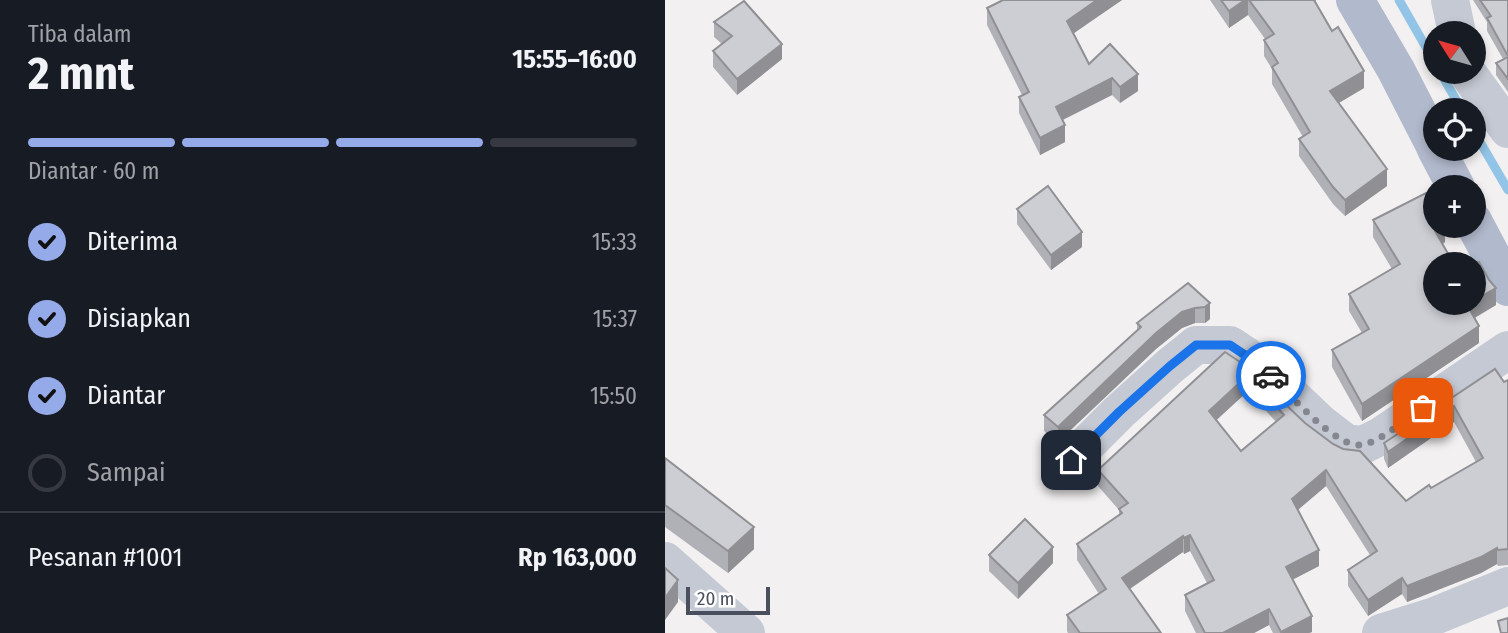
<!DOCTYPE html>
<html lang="id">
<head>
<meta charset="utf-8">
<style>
	:root { --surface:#171b24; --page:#20242c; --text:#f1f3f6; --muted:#9ea1a6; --line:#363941; --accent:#95aae8 }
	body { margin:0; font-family:"Fira Sans Condensed",sans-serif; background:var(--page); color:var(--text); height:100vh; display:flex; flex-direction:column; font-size:26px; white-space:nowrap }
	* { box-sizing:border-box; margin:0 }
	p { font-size:23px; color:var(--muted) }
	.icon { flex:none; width:38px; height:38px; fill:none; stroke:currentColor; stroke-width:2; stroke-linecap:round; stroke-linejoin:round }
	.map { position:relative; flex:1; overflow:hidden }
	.sheet { display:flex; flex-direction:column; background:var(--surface); width:665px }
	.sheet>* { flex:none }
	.needle { width:46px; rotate:307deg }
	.controls { position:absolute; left:758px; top:21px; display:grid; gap:14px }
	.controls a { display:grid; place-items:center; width:63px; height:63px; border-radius:50%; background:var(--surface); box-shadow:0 4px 10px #0003; font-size:35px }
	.scale { position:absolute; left:21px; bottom:18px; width:84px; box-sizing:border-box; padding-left:7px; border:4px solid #494f5c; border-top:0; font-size:19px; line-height:24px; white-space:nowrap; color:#494f5c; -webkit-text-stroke:5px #fff; paint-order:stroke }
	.pin { position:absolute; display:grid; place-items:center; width:60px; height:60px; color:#fff; margin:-30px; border-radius:14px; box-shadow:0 4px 10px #0006 }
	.courier { position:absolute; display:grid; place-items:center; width:70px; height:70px; margin:-35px; border:5px solid #1a73e8; border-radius:50%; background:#fff; color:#222; box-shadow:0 2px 9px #0007 }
	.summary em { font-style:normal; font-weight:700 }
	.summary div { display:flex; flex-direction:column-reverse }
	.summary { display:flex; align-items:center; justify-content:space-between; height:119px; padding:0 28px }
	h1 { font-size:46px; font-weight:700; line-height:52px }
	.bar { display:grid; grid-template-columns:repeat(4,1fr); gap:10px 7px; align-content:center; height:84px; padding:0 28px }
	.bar i { height:9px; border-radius:5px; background:var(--line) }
	.bar .current { background:var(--accent) }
	.bar p { grid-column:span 4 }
	.line { display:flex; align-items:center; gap:18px; padding:0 28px; border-top:2px solid var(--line) }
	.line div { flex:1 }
	ol { padding:0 28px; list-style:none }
	li { display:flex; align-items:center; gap:21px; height:77px }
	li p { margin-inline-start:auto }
	li .icon { padding:7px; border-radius:50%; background:var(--accent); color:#111; stroke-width:4 }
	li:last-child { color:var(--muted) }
	li i { width:38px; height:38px; border:4px solid var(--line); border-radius:50% }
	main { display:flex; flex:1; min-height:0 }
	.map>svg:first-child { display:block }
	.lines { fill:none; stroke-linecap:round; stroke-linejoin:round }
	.stream { stroke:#91c4e6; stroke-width:9 }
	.minor { stroke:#c4c9d3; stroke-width:38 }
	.major { stroke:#b1b9cc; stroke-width:38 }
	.wall { fill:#b0b1b6; fill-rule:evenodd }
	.shaded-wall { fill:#909094 }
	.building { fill:#cdced4; stroke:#909094; stroke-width:2; fill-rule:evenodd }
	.done { stroke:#848790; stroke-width:7; stroke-dasharray:0 12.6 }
	.route { stroke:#1a73e8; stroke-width:9 }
</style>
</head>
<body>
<main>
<section class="sheet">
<div class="summary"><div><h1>2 mnt</h1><p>Tiba dalam</p></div><em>15:55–16:00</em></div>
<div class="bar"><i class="current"></i><i class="current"></i><i class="current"></i><i></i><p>Diantar · 60 m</p></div>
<ol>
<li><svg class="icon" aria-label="check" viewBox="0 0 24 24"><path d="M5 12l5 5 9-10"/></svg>Diterima<p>15:33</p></li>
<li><svg class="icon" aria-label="check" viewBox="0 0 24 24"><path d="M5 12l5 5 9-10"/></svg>Disiapkan<p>15:37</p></li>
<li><svg class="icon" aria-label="check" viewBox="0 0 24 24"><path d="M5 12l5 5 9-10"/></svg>Diantar<p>15:50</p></li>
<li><i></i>Sampai</li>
</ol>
<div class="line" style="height:91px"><div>Pesanan #1001</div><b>Rp 163,000</b></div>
</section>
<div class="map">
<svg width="843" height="633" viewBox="0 0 843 633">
	<rect width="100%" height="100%" fill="#f2f0f0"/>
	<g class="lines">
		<!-- stream -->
		<g class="stream">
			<path d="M734,0L770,63"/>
			<path d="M775,72L797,110"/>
			<path d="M808,130L843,190"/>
		</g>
		<!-- minor -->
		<g class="minor">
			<path d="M785,0L792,33"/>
			<path d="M802,72L843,129"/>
			<path d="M406,460L454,412L505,366L531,345H565L592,363L655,423L681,443L698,445L716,436L843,350"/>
			<path d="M0,561L81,633"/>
			<path d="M716,633L767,617L843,586"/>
		</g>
		<!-- major -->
		<g class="major">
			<path d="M690,0L731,70L770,146"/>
			<path d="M771,149L791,187"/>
			<path d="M808,221L843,287"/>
		</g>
	</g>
	<!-- wall -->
	<g class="wall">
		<path d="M457,0L408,33L424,64L473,91L455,103L447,95L398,120L400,142L375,155L354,113V97L357,95L322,25V8Z"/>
		<path d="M545,0H651V4L699,88L674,103L722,186L680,216L668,204L634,156V139L638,137L607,84V69L599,56V40L600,39L583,15L564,28Z"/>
		<path d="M808,0H843V92L831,75V63L838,59L822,31V22Z"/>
		<path d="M49,22L117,59L72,95L48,67V51L57,44L49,37Z"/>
		<path d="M352,209L417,247L386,270L352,224Z"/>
		<path d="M708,220L780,242L778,244L770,264L831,305L810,318L814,343L697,421L667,367V350L697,333L684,311V294L727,269L708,237Z"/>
		<path d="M545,303V319L540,323H530L517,328L491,349L393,442L379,431V415L472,331V323Z"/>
		<path d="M560,352L640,423L741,501L766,488L811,462L789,422L723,468L719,459V443L843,380V565L833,566L832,564L816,573L742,602L737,594L703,616L683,586V570L705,555L661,486L632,510L654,566L627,580L647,632L644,633H608L604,625L589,633H531L520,611V595L542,583L525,551L519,554L518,552L465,589L496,633H403L402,631V615L434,594L412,560V544L454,516V510L433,486V470ZM583,391L611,422L576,451L551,420Z"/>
		<path d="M0,458L89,549L63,573L0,527Z"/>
		<path d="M324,555L388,563L353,599L324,571Z"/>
	</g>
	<!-- shaded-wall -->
	<g class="shaded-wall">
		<path d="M432,0H457L402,38V21Z"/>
		<path d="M580,0H583V15L564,28V11Z"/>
		<path d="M117,44V59L72,95V79Z"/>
		<path d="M699,71V88L665,108V91Z"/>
		<path d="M473,74V91L455,103V87Z"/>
		<path d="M447,78V95L391,123V107Z"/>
		<path d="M400,125V142L375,155V138Z"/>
		<path d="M722,169V186L680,216V200Z"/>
		<path d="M780,226V242L770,248V231Z"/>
		<path d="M417,232V247L386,270V255Z"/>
		<path d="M831,288V305L802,322V305L808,303V301Z"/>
		<path d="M545,303V319L540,323V307Z"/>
		<path d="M530,308V323L517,328L491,349L393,442V427L491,333L517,312Z"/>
		<path d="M814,326V343L697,421V404Z"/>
		<path d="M583,375V391L544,427V411Z"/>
		<path d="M789,406V422L723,468V452Z"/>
		<path d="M661,470V486L627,515V499Z"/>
		<path d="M89,527V549L63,573V551Z"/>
		<path d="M525,535V551L519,554V538Z"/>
		<path d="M518,536V552L457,594V578Z"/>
		<path d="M388,547V563L353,599V583Z"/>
		<path d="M832,548V564L816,573L742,602V586Z"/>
		<path d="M654,550V566L621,583V567Z"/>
		<path d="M737,578V594L703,616V600Z"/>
		<path d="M13,580V602L0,620V598Z"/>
		<path d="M604,609V625L589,633H558Z"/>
		<path d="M647,616V632L644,633H616Z"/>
	</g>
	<!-- building -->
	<g class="building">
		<path d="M338,0H432L402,21L424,64L445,44L473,74L455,87L447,78L391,107L400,125L375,138L354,97L364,92L322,8Z"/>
		<path d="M556,0H580L564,11Z"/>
		<path d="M584,0H649L667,31L673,27L699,71L665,91L722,169L680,200L668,187L634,139L645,132L607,67L613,63L599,40L609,34Z"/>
		<path d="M815,0H843V56L822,18L826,16Z"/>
		<path d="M79,1L117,44L72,79L48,51L67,36L49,22Z"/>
		<path d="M843,57V79L831,63Z"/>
		<path d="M383,186L417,232L386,255L352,209Z"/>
		<path d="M761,193L770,209V226H779L770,231L789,264H770V303H806L802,305L814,326L697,404L667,350L704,329L684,294L735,264L708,220Z"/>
		<path d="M814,262L824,280L831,288L808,301V265Z"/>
		<path d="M523,283L545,303L540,307L530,308L517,312L491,333L393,427L379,415L476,327L472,323Z"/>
		<path d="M560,352L578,364L640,423L668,444L678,449L695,451L741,501L764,485L766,488L818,458L789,406L723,452L719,443L830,369L839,382L843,380V549L833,550L832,548L816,557L742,586L737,578L703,600L683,570L712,551L661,470L627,499L654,550L621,567L647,616L616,632L604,609L558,633H540L520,595L549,580L525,535L519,538L518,536L457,578L496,633H415L402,615L441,589L412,544L457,513L454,509L463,503L433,470ZM583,375L619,415L576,451L544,411Z"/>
		<path d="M0,458L89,527L63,551L0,505Z"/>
		<path d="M360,519L388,547L353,583L324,555Z"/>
		<path d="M0,568L13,580L0,598Z"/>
		<path d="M843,618V633H836L833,621Z"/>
	</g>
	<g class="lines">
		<!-- done -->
		<path class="done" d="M606,376C625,394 670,448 697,445C713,443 744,417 758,408"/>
		<!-- route -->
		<path class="route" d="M406,460L454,412L505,366L531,345H565L592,363L606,376"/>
	</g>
</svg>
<div class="controls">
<a><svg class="needle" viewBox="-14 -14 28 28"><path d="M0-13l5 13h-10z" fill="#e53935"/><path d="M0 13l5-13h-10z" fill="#9ea1a6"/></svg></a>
<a><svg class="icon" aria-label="locate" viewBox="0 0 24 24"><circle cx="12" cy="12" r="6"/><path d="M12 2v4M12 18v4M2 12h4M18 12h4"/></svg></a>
<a>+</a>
<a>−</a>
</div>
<div class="scale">20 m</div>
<div class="pin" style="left:758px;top:408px;background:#ea580c"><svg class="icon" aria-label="bag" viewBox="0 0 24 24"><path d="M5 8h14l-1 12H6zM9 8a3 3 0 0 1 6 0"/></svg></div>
<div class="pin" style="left:406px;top:460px;background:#1f2937"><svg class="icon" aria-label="home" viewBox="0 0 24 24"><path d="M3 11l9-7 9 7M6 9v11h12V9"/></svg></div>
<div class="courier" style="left:606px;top:376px"><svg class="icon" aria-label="car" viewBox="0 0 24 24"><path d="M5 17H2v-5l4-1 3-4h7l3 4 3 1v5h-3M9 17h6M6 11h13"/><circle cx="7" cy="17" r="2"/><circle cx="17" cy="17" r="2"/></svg></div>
</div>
</main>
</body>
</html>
